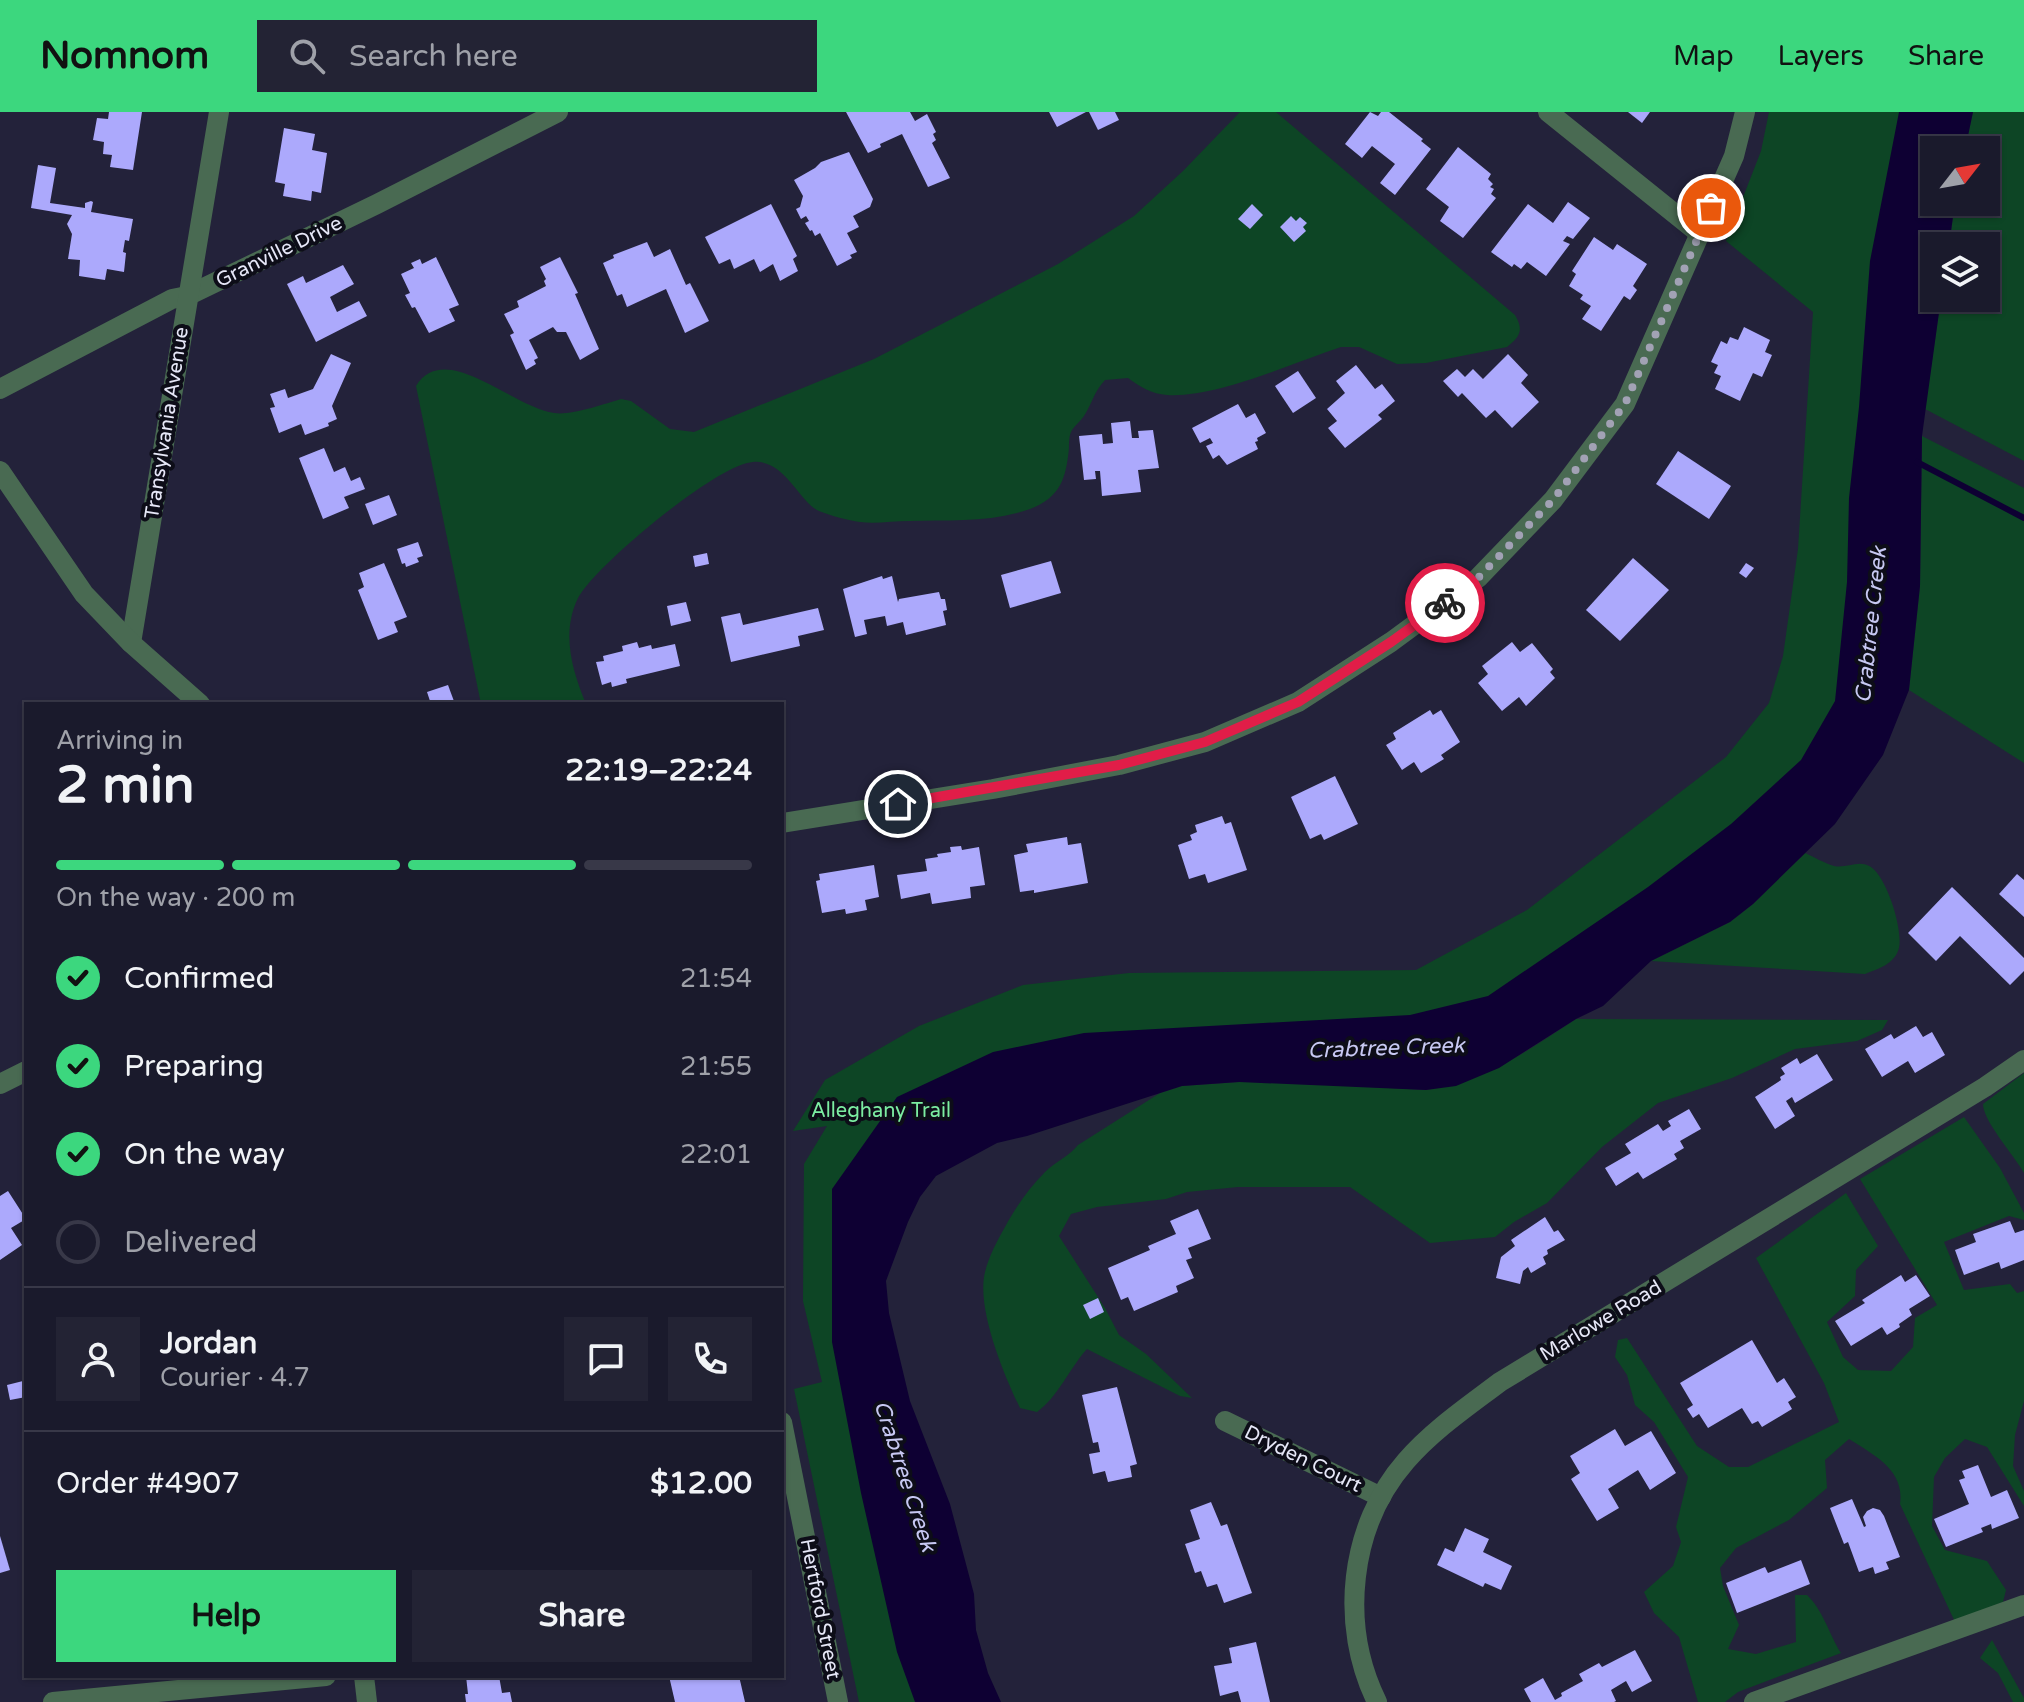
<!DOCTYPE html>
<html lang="en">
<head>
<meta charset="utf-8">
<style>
	:root { --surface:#1a1a2c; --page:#232334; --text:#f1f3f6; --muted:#9fa1a9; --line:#383848; --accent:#3cd77e }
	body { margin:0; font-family:"Varela Round",sans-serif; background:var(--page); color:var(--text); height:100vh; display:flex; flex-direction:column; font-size:30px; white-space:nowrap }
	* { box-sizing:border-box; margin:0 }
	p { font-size:26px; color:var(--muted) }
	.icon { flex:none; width:44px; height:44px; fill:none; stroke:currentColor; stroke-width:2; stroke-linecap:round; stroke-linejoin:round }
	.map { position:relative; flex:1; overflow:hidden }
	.sheet { position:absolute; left:24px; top:590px; width:760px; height:976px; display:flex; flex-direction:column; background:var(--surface); border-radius:0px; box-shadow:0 2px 6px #0004,0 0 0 2px var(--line) }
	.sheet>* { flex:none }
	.needle { width:52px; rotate:59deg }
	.buttons { position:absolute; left:1920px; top:24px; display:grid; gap:16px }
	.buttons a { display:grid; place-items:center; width:80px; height:80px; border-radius:0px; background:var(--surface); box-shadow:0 2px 6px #0004,0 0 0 2px var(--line); font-size:40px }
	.pin { position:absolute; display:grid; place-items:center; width:68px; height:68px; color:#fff; margin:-34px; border:4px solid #fff; border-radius:50%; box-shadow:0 2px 8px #0007 }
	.courier { position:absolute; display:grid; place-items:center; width:80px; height:80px; margin:-40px; border:6px solid #e11d48; border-radius:50%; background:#fff; color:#222; box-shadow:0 2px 10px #0007 }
	.head em { font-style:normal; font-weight:700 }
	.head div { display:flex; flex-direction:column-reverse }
	.head { display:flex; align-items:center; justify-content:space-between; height:136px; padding:0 32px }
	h1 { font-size:52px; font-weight:700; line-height:60px }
	.bar { display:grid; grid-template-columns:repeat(4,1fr); gap:12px 8px; align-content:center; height:96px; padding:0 32px }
	.bar i { height:10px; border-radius:6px; background:var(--line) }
	.bar .active { background:var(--accent) }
	.bar p { grid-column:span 4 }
	.line { display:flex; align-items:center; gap:20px; padding:0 32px; border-top:2px solid var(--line) }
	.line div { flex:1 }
	.round { display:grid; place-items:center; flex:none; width:84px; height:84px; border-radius:0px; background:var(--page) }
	ol { padding:0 32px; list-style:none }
	li { display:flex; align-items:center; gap:24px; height:88px }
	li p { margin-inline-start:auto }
	li .icon { padding:8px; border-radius:50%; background:var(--accent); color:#111; stroke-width:4 }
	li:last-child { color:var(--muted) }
	li i { width:44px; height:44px; border:4px solid var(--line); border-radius:50% }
	.cta { display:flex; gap:16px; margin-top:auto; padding:16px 32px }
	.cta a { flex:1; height:92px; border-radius:0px; background:var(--accent); color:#111; font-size:32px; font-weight:700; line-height:92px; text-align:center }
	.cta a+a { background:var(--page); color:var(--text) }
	header { display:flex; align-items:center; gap:48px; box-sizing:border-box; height:112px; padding:0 40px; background:var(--accent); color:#111 }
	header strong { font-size:38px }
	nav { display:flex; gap:44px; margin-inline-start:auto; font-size:28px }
	.search { width:560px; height:72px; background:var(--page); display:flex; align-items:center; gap:20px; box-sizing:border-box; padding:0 28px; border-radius:0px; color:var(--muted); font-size:30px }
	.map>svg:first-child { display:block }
	.green { fill:#0d4525 }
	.water { fill:#0e0033 }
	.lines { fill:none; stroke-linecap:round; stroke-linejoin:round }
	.stream { stroke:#0e0033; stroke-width:6 }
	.building { fill:#aca9fc }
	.minor { stroke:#496a52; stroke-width:20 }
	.tertiary { stroke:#496a52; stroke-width:20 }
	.done { stroke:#a2a2b5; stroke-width:8; stroke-dasharray:0 14.4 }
	.route { stroke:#e11d48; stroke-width:10 }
	.labels { text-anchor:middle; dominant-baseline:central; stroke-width:8; stroke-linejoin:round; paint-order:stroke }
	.street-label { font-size:20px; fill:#e6e7f7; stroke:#0d0d18 }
	.park-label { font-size:20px; fill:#7ceda2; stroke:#0d0d18 }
	.water-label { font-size:22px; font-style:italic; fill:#c7c8f2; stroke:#0d0d18 }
</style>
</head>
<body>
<header>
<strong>Nomnom</strong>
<div class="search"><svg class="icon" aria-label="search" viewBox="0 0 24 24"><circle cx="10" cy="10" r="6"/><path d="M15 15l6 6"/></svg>Search here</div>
<nav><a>Map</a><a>Layers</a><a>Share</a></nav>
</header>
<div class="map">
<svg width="2024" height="1590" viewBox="0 0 2024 1590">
	<rect width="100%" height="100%" fill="#23223a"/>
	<!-- green -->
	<g class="green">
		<path d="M1240,0H1276L1515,203C1524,218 1520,225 1507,235L1426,251L1397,252L1359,235H1341C1292,251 1217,286 1167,283C1152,282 1140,275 1128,266L1105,268C1093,281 1093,290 1084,304C1081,309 1075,313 1072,318C1069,323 1069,330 1069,336C1066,366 1061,385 1030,397C992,411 949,408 909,409C893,409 876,412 860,410C848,408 831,404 819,399C799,390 785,347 753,350C717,352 595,454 578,486C561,521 572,558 586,592H481L416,274C445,227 512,295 554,301C570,304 604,292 621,287L631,289L670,317L694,320L874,247L1058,152L1134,104L1183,59Z"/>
		<path d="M1769,0H1935L1865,593L1568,873L1139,957L894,1060L864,1185L978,1590H859L794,1277L822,1270L803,1189L804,1052L827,1014L793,1019L825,968L919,914L1023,873L1129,861L1416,858L1527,798L1726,645L1769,591L1783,544L1798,437L1813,200L1726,129L1761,39Z"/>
		<path d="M1973,0H2024V349L1925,297L1941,186H1986V134H1949L1955,90H1986V38H1965Z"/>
		<path d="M1922,324L2024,376V651L1909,578L1920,474Z"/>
		<path d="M1805,741C1814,745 1824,751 1834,754C1846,757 1859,747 1871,755C1887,766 1903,817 1899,836C1895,852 1878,857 1865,862L1651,849L1730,810L1753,792Z"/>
		<path d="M1576,907L1888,908L1882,918L1857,929L1795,937L1732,966L1658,991L1602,1035L1547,1091L1514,1110L1495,1125L1430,1131L1350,1075H1238L1187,1080L1166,1087L1097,1095L1071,1102L1059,1124L1105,1196L1119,1223L1146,1242L1192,1286L1180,1284L1087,1237C1069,1257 1058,1285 1037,1300L1020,1296C1004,1263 976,1196 985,1160C989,1144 997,1129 1005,1115C1015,1096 1029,1076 1045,1060C1055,1050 1068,1045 1078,1033L1160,981L1182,974L1239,970H1277L1426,978C1485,970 1527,939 1576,907Z"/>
		<path d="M2024,961V1061C2014,1043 1983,1009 1983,992Z"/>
		<path d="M1964,1005L2000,1056L2024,1101V1108L2009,1104L1944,1130L1964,1178L2010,1172L2017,1181L2024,1179V1289L2015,1323L2013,1354L2024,1379V1394L1987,1335L1965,1327L1945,1346L1934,1365L1932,1414L1945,1438L1987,1449L2006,1478L2003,1490L1955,1510L1900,1392C1905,1358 1874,1343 1849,1327L1825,1348L1827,1376L1789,1408L1736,1436L1720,1456L1723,1474L1739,1513L1728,1537L1756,1542L1796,1530L1795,1483H1807C1823,1498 1829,1522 1841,1541L1738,1580L1725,1590H1698L1679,1525L1654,1501L1644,1480L1673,1454L1681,1430L1676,1415L1688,1365L1654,1310L1635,1293L1627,1263L1615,1245L1618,1228L1627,1226L1697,1334L1729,1355H1748L1839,1310L1824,1271L1756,1146L1846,1081L1878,1134L1856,1158L1855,1184L1827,1210L1843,1245L1858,1258L1891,1259L1913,1235L1915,1206L1937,1193L1860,1067Z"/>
		<path d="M1992,1528L2024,1586V1590H2013L1998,1561L1980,1546Z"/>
	</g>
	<!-- water -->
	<path class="water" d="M1899,0H1973L1965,38H1934V90H1955L1949,134H1934V186H1941L1922,324L1920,474L1909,578L1883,643L1835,712L1753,792L1730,810L1651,849L1603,894L1576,907L1499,956L1456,974L1426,978L1239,970L1182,974L1027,1024L997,1031L936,1064L920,1085L908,1110L886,1169L889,1201L910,1289L950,1392L974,1482L976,1518L988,1561L1001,1590H915L897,1540L861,1381L832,1230V1077L897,985L993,940L1084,921L1410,903L1488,884L1648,775L1731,712L1801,648L1835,589L1847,470L1849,386L1859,295L1870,149Z"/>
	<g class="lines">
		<!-- stream -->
		<path class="stream" d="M1917,350L2024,406"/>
	</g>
	<!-- building -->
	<g class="building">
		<path d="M109,0H142L133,58L110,55L112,43L103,42L104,30L93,28L97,6L108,7Z"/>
		<path d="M846,0H910L915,9L927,2L936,20L933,22L936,28L932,31L950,66L928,75L902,22L880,32L881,35L868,41Z"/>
		<path d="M1049,0H1086L1057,15Z"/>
		<path d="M1089,0H1115L1119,8L1098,18Z"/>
		<path d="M1370,0L1378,4L1381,0H1389L1423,27L1421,29L1431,37L1395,83L1380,71L1395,52L1372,34L1362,46L1345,32Z"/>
		<path d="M1628,0H1650L1642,11Z"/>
		<path d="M284,16L315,22L312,38L327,41L321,81L312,79L311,89L283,84L285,72L275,70Z"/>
		<path d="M1458,35L1491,62L1488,67L1493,72L1490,75L1494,77L1491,82L1496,86L1463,126L1440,109L1449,95L1426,77Z"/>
		<path d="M849,40L873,87L870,95L853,104L859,115L847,121L857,140L850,143L852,146L837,154L820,121L815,124L812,118L810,119L805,111L809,109L806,104L801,107L796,97L800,95L803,84L794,68L815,56L821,50Z"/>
		<path d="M38,53L56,56L50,91L85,96V91L91,89L93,90L91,100L133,107L129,129L125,128L123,140L126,141L124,160L107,157L105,168L79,164L80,148L68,147L72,122L67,112L72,103L31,96Z"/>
		<path d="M1568,90L1590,106L1573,127L1567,124L1563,129L1570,132L1546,164L1527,150L1521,157L1514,152L1512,155L1491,140L1528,92L1553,111Z"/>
		<path d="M771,92L797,144L793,147L798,159L780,169L773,152L760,160L754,147L734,157L730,147L719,152L705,125Z"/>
		<path d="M1252,92L1263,103L1250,117L1238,107Z"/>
		<path d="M1291,104L1296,109L1300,105L1307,111L1303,115L1306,119L1294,130L1280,115Z"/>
		<path d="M1594,125L1613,138L1617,132L1647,152L1633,174L1637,178L1630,188L1624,184L1601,219L1582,207L1591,194L1580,187L1583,183L1569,174L1576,162L1572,159Z"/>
		<path d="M647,130L654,145L670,137L686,173L690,171L709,209L685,221L666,177L627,195L622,182L617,184L603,151L614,146L613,143Z"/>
		<path d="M436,145L459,193L449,197L455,209L429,221L415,195L412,196L405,183L410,181L401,162L414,156L411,151L420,147L422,152Z"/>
		<path d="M560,145L578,181L575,182L599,237L580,248L566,220H557L553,215L529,228L538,246L534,248L536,252L526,258L510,223L514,221L504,202L519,195L517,189L546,174L544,169L546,167L540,155Z"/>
		<path d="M343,153L354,172L330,185L337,200L359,189L367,204L316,230L287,172L303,164L306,171Z"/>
		<path d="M1744,215L1770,228L1765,240L1772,243L1762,265L1753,261L1740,289L1715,277L1721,264L1714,261L1718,253L1711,250L1721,229L1727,232L1730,225L1738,228Z"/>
		<path d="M331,242L351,251L332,294L337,307L328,311L329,314L305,323L301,312L279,321L270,296L275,295L270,282L285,277L288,286L313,277Z"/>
		<path d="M1508,242L1528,263L1521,271L1539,290L1512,316L1495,298L1486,306L1462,281L1458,285L1443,269L1457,257L1465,265L1473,257L1483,267Z"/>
		<path d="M1356,253L1375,277L1382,272L1395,289L1378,303L1382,307L1345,336L1328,316L1337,309L1327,297L1345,281L1336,269Z"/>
		<path d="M1298,259L1316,286L1293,301L1275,274Z"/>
		<path d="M1238,292L1246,306L1255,301L1266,321L1257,326L1258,329L1255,330L1258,337L1227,353L1219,343L1213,347L1206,334L1213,331L1210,326L1200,331L1192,316Z"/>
		<path d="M1130,309L1132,326H1139L1138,319L1153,318L1159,356L1138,358L1141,380L1102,384L1100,359H1095L1096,367L1084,368L1079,324L1102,322L1103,332L1113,331L1111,311Z"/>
		<path d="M324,336L334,360L345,355L351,369L360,365L365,377L344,385L349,396L323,407L299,346Z"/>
		<path d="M1678,339L1731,374L1709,407L1656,372Z"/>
		<path d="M389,383L397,403L373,413L365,392Z"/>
		<path d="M418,430L423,444L417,446L419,450L406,455L405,451L402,452L397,437Z"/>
		<path d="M707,441L709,452L695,455L693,444Z"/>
		<path d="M1633,446L1669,478L1620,529L1586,498Z"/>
		<path d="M1051,449L1061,481L1010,496L1001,463Z"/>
		<path d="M384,451L407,505L394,510L398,520L378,528L358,478L364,475L359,461Z"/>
		<path d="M1746,451L1754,456L1746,466L1739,461Z"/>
		<path d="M882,464L883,467L892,464L898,490L899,487L939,480L941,487H945L947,498L943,499L946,513L906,523L903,510L887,514L885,504L864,508L867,522L855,525L843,477Z"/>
		<path d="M686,490L691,509L671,514L667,494Z"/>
		<path d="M818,496L824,518L798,524L800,534L731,550L721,505L740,501L743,513Z"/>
		<path d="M637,530L639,536L651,533L652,537L675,532L680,554L626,567L627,571L612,575L611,570L602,573L596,550L604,549L603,544L623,539L622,534Z"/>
		<path d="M1512,530L1520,540L1532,531L1553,557L1550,560L1555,566L1526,594L1519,585L1502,599L1478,571L1488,562L1482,554Z"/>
		<path d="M448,573L455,592H431L427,580Z"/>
		<path d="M1430,598L1433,603L1441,598L1460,630L1441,643L1444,647L1421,661L1414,650L1402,658L1386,633L1396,627L1393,621Z"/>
		<path d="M1335,664L1358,712L1324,728L1321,722L1310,727L1291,685Z"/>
		<path d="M1222,704L1225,712L1231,710L1247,758L1208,771L1205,762L1189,767L1178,733L1192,728L1190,723L1197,720L1195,713Z"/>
		<path d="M1067,725L1068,733L1081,731L1088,771L1034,781V778L1020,780L1014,743L1028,740L1026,732Z"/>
		<path d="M961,734L962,738L979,735L985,773L970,775L971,786L932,792L930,781L901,787L897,763L927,759L925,747L938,745L937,742L951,740L950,735Z"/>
		<path d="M874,753L879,785L865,788L867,798L846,802L845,797L822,801L816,769L820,768L819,762Z"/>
		<path d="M2017,762L2024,768V805L1999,782Z"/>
		<path d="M1952,775L2024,846V859L2010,873L1960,824L1936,849L1908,821Z"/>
		<path d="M1916,914L1923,925L1932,920L1945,943L1915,961L1908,949L1882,965L1865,937L1891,922L1894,927Z"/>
		<path d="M1817,942L1833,968L1795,991L1792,985L1786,989L1795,1004L1775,1017L1755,985L1781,968L1780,965L1785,962L1781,956L1797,946L1800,952Z"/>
		<path d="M1689,997L1701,1017L1680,1029L1684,1036L1674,1042L1677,1047L1643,1067L1638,1060L1616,1074L1605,1056L1631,1041L1625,1032L1658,1012L1663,1019L1671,1014L1668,1009Z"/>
		<path d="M8,1079L26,1107L11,1116L22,1133L0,1148V1084Z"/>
		<path d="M1198,1097L1211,1127L1188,1136L1192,1146L1186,1148L1194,1166L1176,1174L1178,1180L1134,1199L1128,1185L1121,1188L1108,1156L1150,1138L1148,1134L1176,1122L1170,1109Z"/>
		<path d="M1545,1105L1554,1120L1558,1118L1565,1128L1547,1138L1548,1142L1543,1145L1546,1152L1531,1161L1528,1155L1523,1159L1520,1172L1496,1166L1501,1145L1515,1134L1511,1128Z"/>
		<path d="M2010,1109L2015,1121L2024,1118V1148L2001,1157L1999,1150L1964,1163L1955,1138L1976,1130L1973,1122Z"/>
		<path d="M1901,1163L1905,1170L1916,1163L1930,1184L1909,1197L1912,1203L1899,1212L1900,1215L1887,1223L1882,1215L1851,1234L1835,1209L1865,1191L1862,1188Z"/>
		<path d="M1098,1186L1104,1200L1090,1207L1083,1193Z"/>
		<path d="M1752,1228L1777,1271L1784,1266L1796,1285L1788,1290L1792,1297L1762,1315L1758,1309L1752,1312L1742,1296L1708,1316L1699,1302L1693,1306L1687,1297L1693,1293L1680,1271Z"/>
		<path d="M23,1269L26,1285L10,1288L7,1273Z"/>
		<path d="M1117,1275L1137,1352L1130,1354L1132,1365L1108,1370L1105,1359L1093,1362L1089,1342L1100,1340L1098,1330L1093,1331L1082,1283Z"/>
		<path d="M1615,1317L1625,1334L1651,1319L1676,1361L1650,1378L1638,1358L1608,1377L1619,1396L1597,1409L1571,1367L1580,1361L1570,1344Z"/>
		<path d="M1978,1353L1991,1385L2007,1378L2019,1406L1992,1417L1991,1412L1981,1416L1983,1420L1946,1435L1934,1407L1969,1392L1959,1368L1965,1366L1962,1359Z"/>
		<path d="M1852,1387L1864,1415L1866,1414L1863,1405L1867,1399L1873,1396L1880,1398L1884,1404L1900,1445L1886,1450L1889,1457L1875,1462L1873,1455L1859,1460L1848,1430L1844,1432L1830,1396Z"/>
		<path d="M1211,1390L1221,1414L1227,1412L1252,1481L1224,1491L1217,1472L1207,1475L1201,1459L1195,1461L1185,1432L1200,1427L1190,1398Z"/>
		<path d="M1465,1416L1489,1427L1483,1440L1512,1454L1501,1478L1485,1471L1483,1475L1437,1453L1445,1436L1454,1440Z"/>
		<path d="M0,1424L10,1458L0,1461Z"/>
		<path d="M1801,1448L1810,1472L1737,1501L1726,1471L1765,1455L1768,1461Z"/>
		<path d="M1256,1530L1270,1590H1241L1238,1579L1220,1584L1214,1554L1232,1551L1229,1536Z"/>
		<path d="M1635,1538L1652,1569L1632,1580L1626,1569L1611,1578L1616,1589L1614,1590H1531L1524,1577L1543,1566L1555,1588L1562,1584L1561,1581L1583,1569L1579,1562L1599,1551L1602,1555Z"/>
		<path d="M466,1564H499L502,1581L510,1580L512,1590H466L465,1582H468Z"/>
		<path d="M669,1564H739L745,1590H675Z"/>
	</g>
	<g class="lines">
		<!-- minor -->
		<g class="minor">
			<path d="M1548,0L1700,122"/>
			<path d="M0,277L172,187L187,184L377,92L558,0"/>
			<path d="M131,531L219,0"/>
			<path d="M782,711L993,677L1119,653L1205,630L1298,590L1391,530L1478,466L1553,388L1625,292L1734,44L1745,0"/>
			<path d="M0,972L26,959"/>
			<path d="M1225,1309L1381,1385"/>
			<path d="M782,1310L838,1590"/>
			<path d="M364,1564L367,1590"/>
			<path d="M1377,1590C1339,1513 1349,1414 1406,1349C1433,1318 1467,1295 1500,1270L1985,975L2024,948"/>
			<path d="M1754,1590L2024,1493"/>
		</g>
		<!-- tertiary -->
		<g class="tertiary">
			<path d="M0,359L84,482L131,531L200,592"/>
			<path d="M53,1590L326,1564"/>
		</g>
	</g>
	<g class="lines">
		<!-- done -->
		<path class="done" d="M1445,491L1478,466L1553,388L1625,292L1711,96"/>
		<!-- route -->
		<path class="route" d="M898,692L1119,653L1205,630L1298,590L1391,530L1445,491"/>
	</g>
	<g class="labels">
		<!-- street labels -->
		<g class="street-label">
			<text transform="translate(279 140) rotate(-26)">Granville Drive</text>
			<text transform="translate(167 311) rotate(-81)">Transylvania Avenue</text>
			<text transform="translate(1601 1209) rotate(-31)">Marlowe Road</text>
			<text transform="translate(1303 1347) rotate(26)">Dryden Court</text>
			<text transform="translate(820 1497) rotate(79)">Hertford Street</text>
		</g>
		<!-- park labels -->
		<g class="park-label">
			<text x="881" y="999">Alleghany Trail</text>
		</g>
		<!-- water labels -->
		<g class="water-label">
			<text transform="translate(1871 513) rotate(-84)">Crabtree Creek</text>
			<text transform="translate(1386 936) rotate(-2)">Crabtree Creek</text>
			<text transform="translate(905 1364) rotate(72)">Crabtree Creek</text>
		</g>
	</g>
</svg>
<div class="buttons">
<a><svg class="needle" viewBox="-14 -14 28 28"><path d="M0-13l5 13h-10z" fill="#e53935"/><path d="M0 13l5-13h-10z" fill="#9fa1a9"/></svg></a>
<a><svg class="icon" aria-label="layers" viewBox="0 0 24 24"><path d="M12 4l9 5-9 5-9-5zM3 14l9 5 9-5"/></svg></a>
</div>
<div class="pin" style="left:1711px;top:96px;background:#ea580c"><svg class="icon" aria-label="bag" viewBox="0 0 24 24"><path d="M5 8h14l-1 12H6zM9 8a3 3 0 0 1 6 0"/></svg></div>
<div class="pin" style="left:898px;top:692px;background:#1f2937"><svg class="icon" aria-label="home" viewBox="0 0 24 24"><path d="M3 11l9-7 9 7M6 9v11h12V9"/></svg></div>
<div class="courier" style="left:1445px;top:491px"><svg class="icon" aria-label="bike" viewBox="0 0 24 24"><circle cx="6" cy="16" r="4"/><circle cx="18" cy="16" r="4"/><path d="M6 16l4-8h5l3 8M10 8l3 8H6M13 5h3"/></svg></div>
<section class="sheet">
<div class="head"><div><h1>2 min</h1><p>Arriving in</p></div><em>22:19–22:24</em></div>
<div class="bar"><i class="active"></i><i class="active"></i><i class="active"></i><i></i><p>On the way · 200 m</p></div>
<ol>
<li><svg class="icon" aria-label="check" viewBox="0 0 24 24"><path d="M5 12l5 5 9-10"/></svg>Confirmed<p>21:54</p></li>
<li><svg class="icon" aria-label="check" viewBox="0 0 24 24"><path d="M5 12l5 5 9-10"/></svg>Preparing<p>21:55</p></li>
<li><svg class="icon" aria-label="check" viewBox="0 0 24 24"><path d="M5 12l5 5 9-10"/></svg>On the way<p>22:01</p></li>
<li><i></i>Delivered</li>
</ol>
<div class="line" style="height:144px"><a class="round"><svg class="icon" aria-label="person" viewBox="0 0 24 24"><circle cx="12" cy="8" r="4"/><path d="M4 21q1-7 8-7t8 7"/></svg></a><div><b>Jordan</b><p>Courier · 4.7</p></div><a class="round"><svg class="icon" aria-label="chat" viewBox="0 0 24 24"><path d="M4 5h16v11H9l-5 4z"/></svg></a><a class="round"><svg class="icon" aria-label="phone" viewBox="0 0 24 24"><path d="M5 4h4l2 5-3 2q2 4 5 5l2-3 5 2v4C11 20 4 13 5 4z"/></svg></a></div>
<div class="line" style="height:104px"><div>Order #4907</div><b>$12.00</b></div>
<div class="cta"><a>Help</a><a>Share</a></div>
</section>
</div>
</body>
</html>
